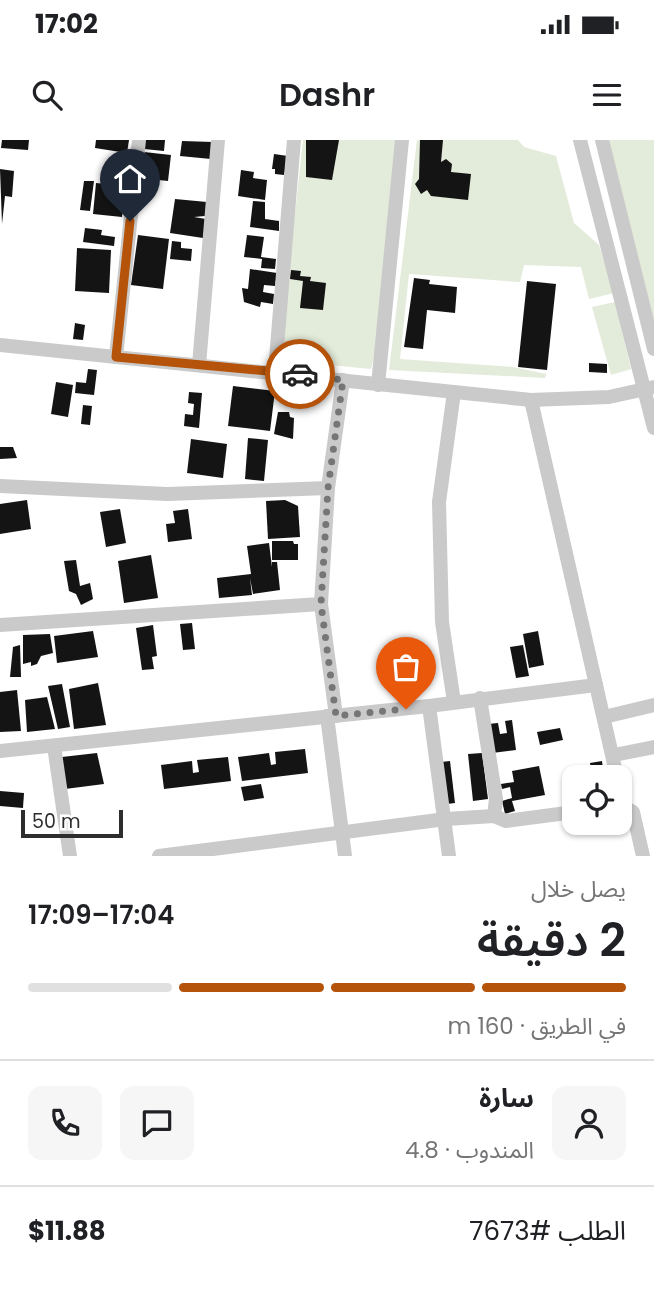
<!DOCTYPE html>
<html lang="ar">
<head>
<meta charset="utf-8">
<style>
	:root { --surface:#fff; --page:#f6f6f6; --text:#202124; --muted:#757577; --line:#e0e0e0; --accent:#b45309 }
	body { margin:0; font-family:Poppins,"Noto Sans Arabic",sans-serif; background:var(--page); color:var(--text); direction:rtl; height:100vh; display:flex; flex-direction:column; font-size:26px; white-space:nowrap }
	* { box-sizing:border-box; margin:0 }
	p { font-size:23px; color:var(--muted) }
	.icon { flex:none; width:38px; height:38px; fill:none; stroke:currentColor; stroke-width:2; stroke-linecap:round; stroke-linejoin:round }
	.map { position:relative; height:716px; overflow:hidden; direction:ltr }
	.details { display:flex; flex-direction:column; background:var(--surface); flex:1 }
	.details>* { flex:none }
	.controls { position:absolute; left:562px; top:625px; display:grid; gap:14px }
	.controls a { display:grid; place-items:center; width:70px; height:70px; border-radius:14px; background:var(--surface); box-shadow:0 2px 5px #0004; font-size:35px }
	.scale { position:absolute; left:21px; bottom:18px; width:102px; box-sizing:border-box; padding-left:7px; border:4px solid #2d2d2d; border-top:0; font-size:19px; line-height:24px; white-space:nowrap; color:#2d2d2d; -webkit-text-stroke:5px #fff; paint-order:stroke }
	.pin { position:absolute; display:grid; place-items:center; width:60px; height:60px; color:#fff; margin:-72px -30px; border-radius:50% 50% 50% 0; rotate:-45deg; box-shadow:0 0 7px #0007 }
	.pin .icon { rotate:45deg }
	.courier { position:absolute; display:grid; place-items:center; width:70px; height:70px; margin:-35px; border:5px solid #b45309; border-radius:50%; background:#fff; color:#222; box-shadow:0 2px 9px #0007 }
	.summary em { font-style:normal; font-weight:600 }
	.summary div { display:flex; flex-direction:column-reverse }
	.summary { display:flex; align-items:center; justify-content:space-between; height:119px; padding:0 28px }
	h1 { font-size:46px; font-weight:600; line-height:52px }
	.bar { display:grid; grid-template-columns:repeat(4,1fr); gap:10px 7px; align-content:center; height:84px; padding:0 28px }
	.bar i { height:9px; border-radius:5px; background:var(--line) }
	.bar .on { background:var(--accent) }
	.bar p { grid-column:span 4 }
	.line { display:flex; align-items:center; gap:18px; padding:0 28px; border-top:2px solid var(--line) }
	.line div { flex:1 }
	.round { display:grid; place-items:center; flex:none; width:74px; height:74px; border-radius:14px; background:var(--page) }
	.status { display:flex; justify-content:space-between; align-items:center; height:49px; padding:0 35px; background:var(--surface); direction:ltr }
	.status svg { height:19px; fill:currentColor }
	header { display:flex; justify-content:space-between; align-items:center; height:91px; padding:0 28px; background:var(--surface); font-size:32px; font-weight:600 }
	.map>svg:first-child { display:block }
	.green { fill:#e3ebda }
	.building { fill:#141414 }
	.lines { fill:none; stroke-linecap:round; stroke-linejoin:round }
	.minor { stroke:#cacaca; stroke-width:14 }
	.done { stroke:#767676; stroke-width:7; stroke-dasharray:0 12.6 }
	.route { stroke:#b45309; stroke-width:9 }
</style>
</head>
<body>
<div class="status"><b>17:02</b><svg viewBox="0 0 49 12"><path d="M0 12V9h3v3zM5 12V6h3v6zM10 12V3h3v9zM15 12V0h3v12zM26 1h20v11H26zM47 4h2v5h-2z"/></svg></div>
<header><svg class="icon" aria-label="menu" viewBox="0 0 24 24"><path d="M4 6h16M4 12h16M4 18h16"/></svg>Dashr<svg class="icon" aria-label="search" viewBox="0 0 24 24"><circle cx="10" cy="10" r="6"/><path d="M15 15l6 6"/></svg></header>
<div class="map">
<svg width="654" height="716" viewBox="0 0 654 716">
	<rect width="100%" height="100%" fill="#fff"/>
	<!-- green -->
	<g class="green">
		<path d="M303,0H399L381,191L371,229L279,220Z"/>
		<path d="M417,0H518L524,7L556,16L574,83L599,105L614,153L589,159L581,127L524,125L520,142L409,134L400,219L513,227L546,234L545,238L389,230Z"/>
		<path d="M608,0H654V187Z"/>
		<path d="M615,162L631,229L611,235L592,167Z"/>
	</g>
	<!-- building -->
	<g class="building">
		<path d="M2,0H29L28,10L1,8Z"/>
		<path d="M96,0H129L127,13L95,8Z"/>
		<path d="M145,0H165L164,11L144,9Z"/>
		<path d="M306,0H339L332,40L306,37Z"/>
		<path d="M420,0H443L441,22L446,19L452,24L451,32L471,34L468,60L431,56L427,50L421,54L415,44L419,39Z"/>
		<path d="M182,1L213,2L211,19L180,16Z"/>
		<path d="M144,12L171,15L168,41L141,38Z"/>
		<path d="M274,14L288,16L284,35L275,34V29H272Z"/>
		<path d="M112,19L124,21L122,36L110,34Z"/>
		<path d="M0,29L14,31L12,57L5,56L2,84Z"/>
		<path d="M241,30L254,32L253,38L267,40L265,60L238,56Z"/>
		<path d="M84,41H94L90,71L80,70Z"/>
		<path d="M96,43L125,46L122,77L93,74Z"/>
		<path d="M175,59L207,62L205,76L194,77L206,79L203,98L170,93Z"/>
		<path d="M253,61L265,62V79L279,81V91L250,87Z"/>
		<path d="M85,88L102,90L101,95L115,97L114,106L83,102Z"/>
		<path d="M138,95L169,99L163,149L131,145Z"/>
		<path d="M247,95L264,97L261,117L276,119L275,129L261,128L262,119L244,117Z"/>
		<path d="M172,101L181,102V108L192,109L191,121L170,119Z"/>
		<path d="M77,108L111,110L109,153L75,151Z"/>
		<path d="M250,129L277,133L275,146L264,145L263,152L274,154L273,164L261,162L260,167L244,162L242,148L248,149Z"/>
		<path d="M291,130L301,131L300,136L311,137L310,141L326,143L323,170L300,168L303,141L290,139Z"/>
		<path d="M414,138L430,140L429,144L457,147L455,173L427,170L423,209L404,207Z"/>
		<path d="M527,141L556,144L547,230L518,227Z"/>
		<path d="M75,183L85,185L83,200L73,199Z"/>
		<path d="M589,223L607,224V233L589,232Z"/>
		<path d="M88,229L97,230L94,255L75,253L76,242L86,243Z"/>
		<path d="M56,242L73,245L68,277L51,274Z"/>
		<path d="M233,246L275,251L270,291L228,286Z"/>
		<path d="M189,252L202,253L199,288L184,286L185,274L193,275L194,264L188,263Z"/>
		<path d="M83,265L92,266L90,285L81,284Z"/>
		<path d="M278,272H289L290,277L294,278L293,299L274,294Z"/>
		<path d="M248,298L268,300L264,341L245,339Z"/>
		<path d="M191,299L227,304L223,338L187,333Z"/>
		<path d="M0,307H13L17,318L0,319Z"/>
		<path d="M27,360L31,389L0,394V364Z"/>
		<path d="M285,360L298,366L300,397L268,399L266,361Z"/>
		<path d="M120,369L126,403L106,407L100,372Z"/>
		<path d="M188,369L192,399L168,402L166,384L175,383L173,371Z"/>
		<path d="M272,401H293L294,404H298V420H272Z"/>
		<path d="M269,403L272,427V422H277L280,450L253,454L250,438L252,455L219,458L217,438L251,434L247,406Z"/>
		<path d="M151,415L158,458L124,463L118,421Z"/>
		<path d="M76,420L80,446L90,443L93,459L81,465L76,454L69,451L64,421Z"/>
		<path d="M192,483L195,509L183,510L180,484Z"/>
		<path d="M153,485L157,516L152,517L154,529L142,530L136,488Z"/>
		<path d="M93,491L98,517L57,523L54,496Z"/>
		<path d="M538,491L544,525L529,528L523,494Z"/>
		<path d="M50,494L53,513L41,516L37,524L31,526V522L23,524V495Z"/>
		<path d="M20,505L21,537H10L13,507Z"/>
		<path d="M523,505L529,536L516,538L510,507Z"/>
		<path d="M98,543L106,585L74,589L69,549Z"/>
		<path d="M62,544L70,587L58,589L48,546Z"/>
		<path d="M17,550L21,591L0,592V552Z"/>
		<path d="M47,557L55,589L27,592L25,560Z"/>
		<path d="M512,580L516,610L492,613L488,584L498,583L500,594L507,593L505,581Z"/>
		<path d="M560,588L563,600L540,605L537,592Z"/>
		<path d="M305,609L308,633L242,641L238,617L269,613L271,625L276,624L275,612Z"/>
		<path d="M97,613L104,644L65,649L62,617Z"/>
		<path d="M482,613L488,659L473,661L468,614Z"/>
		<path d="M228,617L231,641L164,649L161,625L192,621L193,633L199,632L197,620Z"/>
		<path d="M450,621L455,663L447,664L441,622Z"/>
		<path d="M602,621L604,637H592L590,623Z"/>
		<path d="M539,626L545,655L512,661L515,671L505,674L502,661L512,658L510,647L502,649L501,644L514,642L512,631Z"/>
		<path d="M261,644L264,658L244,661L241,647Z"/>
		<path d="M0,651L24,653L23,668L0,666Z"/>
	</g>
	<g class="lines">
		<!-- minor -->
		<g class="minor">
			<path d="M580,0L654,288"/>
			<path d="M602,0L654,209"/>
			<path d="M0,205L531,260L609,257L654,247"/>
			<path d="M116,217L139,0"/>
			<path d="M199,225L218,0"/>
			<path d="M275,231L294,0"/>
			<path d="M378,245L402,0"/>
			<path d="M454,252L439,362L442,482L454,562"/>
			<path d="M531,260L617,637"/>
			<path d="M0,346L167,354L328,348"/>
			<path d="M0,485L321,464"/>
			<path d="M480,558L496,659L494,676"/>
			<path d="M429,566L449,716"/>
			<path d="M327,576L345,716"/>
			<path d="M336,576L321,464L328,348L343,240"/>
			<path d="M604,577L654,565"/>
			<path d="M54,606L70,716"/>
			<path d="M0,611L429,566L596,545"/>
			<path d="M614,615L654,607"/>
			<path d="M620,651L622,666L633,672L643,716"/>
			<path d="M159,716L446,679L494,676L506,681L574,672"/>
		</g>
	</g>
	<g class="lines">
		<!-- done -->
		<path class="done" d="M300,234L343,240L328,348L321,464L336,576L406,569"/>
		<!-- route -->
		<path class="route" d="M130,81L116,217L300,234"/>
	</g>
</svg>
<div class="controls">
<a><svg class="icon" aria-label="locate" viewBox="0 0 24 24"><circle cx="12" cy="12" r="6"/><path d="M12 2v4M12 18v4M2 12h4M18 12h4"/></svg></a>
</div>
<div class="scale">50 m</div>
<div class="pin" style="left:406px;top:569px;background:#ea580c"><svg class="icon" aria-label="bag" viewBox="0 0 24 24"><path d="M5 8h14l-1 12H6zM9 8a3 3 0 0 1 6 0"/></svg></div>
<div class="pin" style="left:130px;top:81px;background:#1f2937"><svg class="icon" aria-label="home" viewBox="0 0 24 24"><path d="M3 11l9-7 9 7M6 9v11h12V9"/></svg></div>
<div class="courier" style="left:300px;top:234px"><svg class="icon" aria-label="car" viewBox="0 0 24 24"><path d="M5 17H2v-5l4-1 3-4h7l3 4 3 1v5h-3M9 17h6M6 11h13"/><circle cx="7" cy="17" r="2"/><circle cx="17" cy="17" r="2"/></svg></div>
</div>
<section class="details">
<div class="summary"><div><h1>2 دقيقة</h1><p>يصل خلال</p></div><em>17:04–17:09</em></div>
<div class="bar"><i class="on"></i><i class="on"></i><i class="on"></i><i></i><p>في الطريق · 160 m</p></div>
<div class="line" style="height:126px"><a class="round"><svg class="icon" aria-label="person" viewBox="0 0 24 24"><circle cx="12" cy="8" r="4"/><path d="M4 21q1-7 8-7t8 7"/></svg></a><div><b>سارة</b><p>المندوب · 4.8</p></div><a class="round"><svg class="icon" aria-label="chat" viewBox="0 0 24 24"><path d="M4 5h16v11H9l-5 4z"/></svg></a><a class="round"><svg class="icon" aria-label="phone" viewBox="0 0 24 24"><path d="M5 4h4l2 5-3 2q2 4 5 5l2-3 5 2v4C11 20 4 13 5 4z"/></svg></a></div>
<div class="line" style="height:91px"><div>الطلب #7673</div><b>$11.88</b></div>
</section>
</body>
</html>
